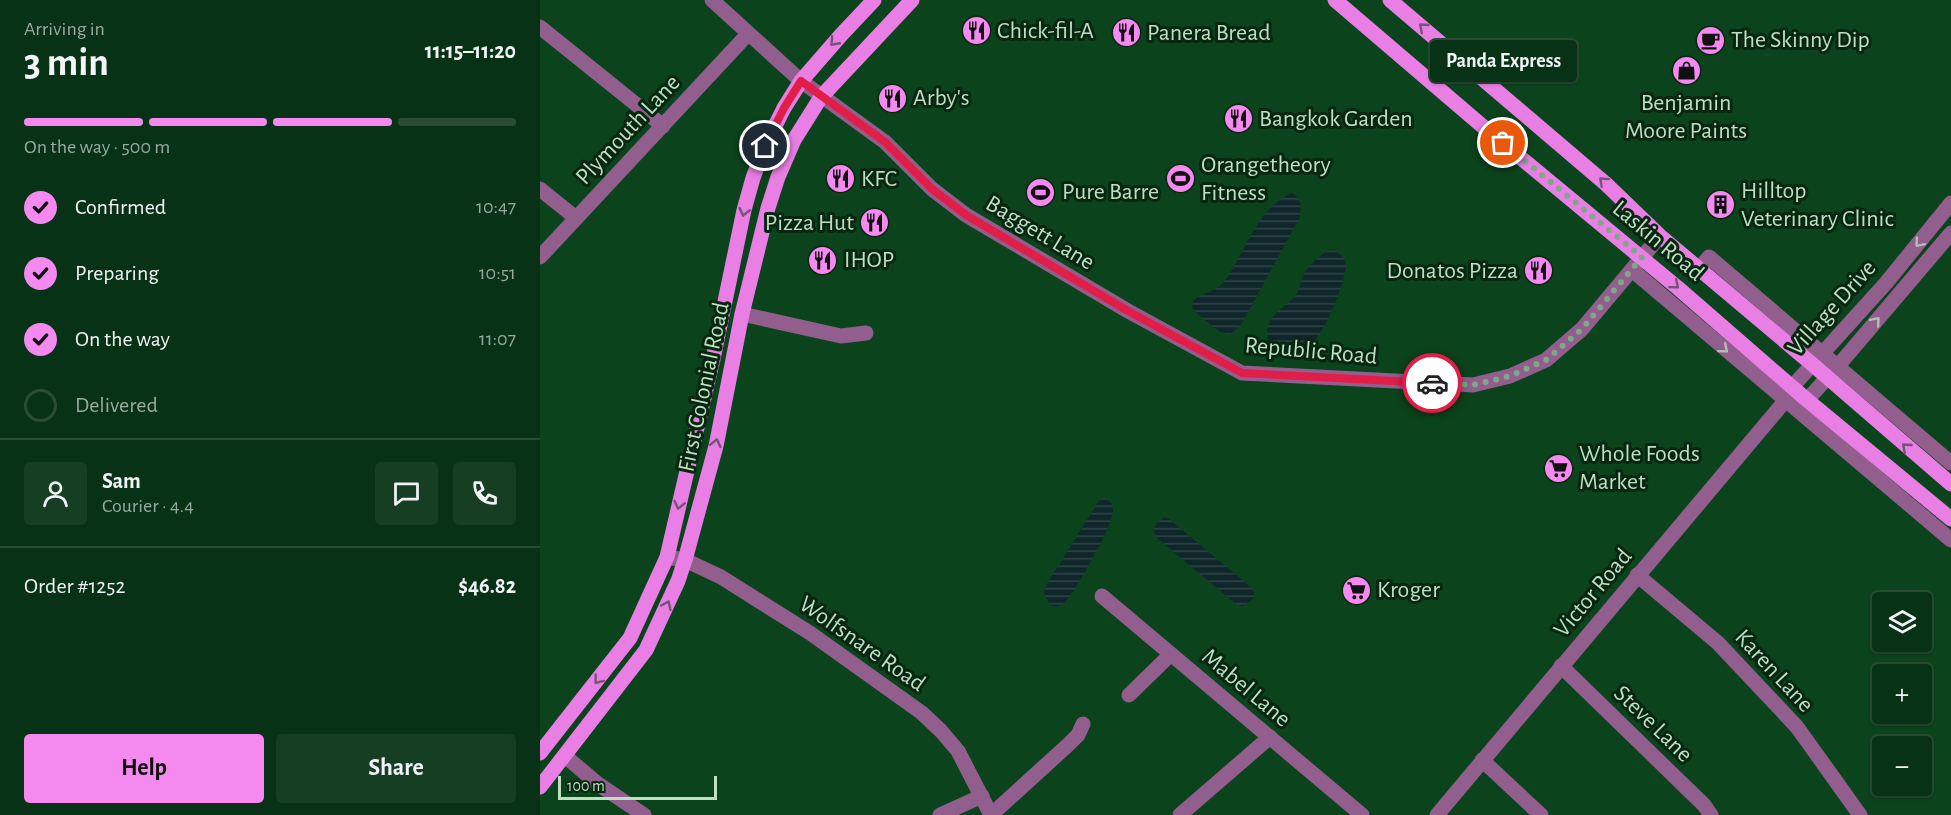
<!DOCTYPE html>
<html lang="en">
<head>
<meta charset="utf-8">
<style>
	:root { --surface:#083215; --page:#163e22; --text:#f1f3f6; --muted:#98aaa0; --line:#294d34; --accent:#f489ef }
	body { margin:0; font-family:"Alegreya Sans",sans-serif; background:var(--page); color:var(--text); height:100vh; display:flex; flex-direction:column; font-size:22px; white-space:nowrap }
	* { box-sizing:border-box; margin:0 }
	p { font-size:20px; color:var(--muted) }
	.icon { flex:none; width:33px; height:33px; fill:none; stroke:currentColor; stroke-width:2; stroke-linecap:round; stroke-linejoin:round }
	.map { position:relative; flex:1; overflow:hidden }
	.drawer { display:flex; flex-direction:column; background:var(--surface); width:540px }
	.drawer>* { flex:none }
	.fabs { position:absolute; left:1332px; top:592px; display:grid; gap:12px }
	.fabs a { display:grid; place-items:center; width:60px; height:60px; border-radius:6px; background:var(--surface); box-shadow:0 2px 4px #0004,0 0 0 2px var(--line); font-size:30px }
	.scale { position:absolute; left:18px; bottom:15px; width:159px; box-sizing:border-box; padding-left:6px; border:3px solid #bddfc2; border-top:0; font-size:16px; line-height:21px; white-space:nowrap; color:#bddfc2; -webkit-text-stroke:4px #082610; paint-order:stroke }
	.pin { position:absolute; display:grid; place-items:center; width:51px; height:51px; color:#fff; margin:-26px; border:3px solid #fff; border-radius:50%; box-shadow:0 2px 6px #0007 }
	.courier { position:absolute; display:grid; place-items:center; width:60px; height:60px; margin:-30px; border:4px solid #e11d48; border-radius:50%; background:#fff; color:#222; box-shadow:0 2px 8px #0007 }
	.bubble { position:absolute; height:42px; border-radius:6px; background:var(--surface); box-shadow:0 2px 4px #0004,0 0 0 2px var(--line); font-size:20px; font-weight:700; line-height:42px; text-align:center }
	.head em { font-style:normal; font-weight:700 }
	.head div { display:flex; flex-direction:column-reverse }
	.head { display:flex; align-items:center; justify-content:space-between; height:102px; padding:0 24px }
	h1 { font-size:39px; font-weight:700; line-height:45px }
	.bar { display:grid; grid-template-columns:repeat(4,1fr); gap:9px 6px; align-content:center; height:72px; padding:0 24px }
	.bar i { height:8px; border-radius:4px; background:var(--line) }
	.bar .active { background:var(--accent) }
	.bar p { grid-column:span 4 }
	.line { display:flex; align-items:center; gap:15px; padding:0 24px; border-top:2px solid var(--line) }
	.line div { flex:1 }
	.round { display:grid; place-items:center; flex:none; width:63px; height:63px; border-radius:6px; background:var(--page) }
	ol { padding:0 24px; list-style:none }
	li { display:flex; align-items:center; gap:18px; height:66px }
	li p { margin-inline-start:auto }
	li .icon { padding:6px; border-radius:50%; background:var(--accent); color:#111; stroke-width:4 }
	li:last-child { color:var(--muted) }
	li i { width:33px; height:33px; border:3px solid var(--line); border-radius:50% }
	.button { display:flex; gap:12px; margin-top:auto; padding:12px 24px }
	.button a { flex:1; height:69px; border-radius:6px; background:var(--accent); color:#111; font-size:24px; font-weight:700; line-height:69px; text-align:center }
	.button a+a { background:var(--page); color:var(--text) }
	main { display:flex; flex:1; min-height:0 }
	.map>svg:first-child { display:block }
	.water { fill:url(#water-rules) }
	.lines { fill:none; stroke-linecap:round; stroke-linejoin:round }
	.minor { stroke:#925e8e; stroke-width:15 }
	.major { stroke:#e97ee4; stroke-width:15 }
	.oneway { stroke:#78527a }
	.oneway2 { stroke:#b2bfb5 }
	.done { stroke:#7fa888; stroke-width:6; stroke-dasharray:0 10.8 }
	.route { stroke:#e11d48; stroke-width:8 }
	.labels { text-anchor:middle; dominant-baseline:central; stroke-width:6; stroke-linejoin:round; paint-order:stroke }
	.poi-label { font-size:24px; fill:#bddfc2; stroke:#082610; text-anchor:start }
	.street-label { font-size:24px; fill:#bddfc2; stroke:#082610 }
</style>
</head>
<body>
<main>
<section class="drawer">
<div class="head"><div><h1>3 min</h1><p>Arriving in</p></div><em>11:15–11:20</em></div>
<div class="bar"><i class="active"></i><i class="active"></i><i class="active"></i><i></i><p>On the way · 500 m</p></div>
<ol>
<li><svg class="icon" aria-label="check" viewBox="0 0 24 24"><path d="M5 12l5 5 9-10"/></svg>Confirmed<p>10:47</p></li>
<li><svg class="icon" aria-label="check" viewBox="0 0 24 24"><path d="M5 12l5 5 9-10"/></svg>Preparing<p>10:51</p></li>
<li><svg class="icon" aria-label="check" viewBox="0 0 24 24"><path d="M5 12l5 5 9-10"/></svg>On the way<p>11:07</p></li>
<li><i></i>Delivered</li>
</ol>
<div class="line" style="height:108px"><a class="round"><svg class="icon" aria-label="person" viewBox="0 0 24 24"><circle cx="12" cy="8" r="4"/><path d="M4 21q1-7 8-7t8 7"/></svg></a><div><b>Sam</b><p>Courier · 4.4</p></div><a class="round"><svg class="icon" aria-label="chat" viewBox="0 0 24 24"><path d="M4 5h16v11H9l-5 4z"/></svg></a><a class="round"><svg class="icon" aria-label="phone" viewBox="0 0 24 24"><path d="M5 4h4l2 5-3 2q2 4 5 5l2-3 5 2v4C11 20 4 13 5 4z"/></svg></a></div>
<div class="line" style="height:78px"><div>Order #1252</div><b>$46.82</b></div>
<div class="button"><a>Help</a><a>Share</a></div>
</section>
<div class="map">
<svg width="1411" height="815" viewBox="0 0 1411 815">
	<defs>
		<pattern id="water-rules" width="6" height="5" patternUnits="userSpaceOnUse" patternTransform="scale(1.5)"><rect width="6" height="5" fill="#0f262a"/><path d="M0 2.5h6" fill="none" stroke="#304547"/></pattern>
	</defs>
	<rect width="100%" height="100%" fill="#0b431c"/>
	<!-- water -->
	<g class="water">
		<path d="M751,193L756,195L761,204L760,217L701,325C697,328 694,333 689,334C680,335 658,315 652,308L653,301C662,292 676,292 684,282C706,253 715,210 751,193Z"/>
		<path d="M791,249C796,252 802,254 805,261C810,273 785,332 774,341C765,349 728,352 727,335C726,315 745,308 756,295C759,290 760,284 762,278C768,265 779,256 791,249Z"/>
		<path d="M564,498C571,500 573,505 573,512C572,526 534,595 523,604C519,607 514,607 510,605L504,593L507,584L560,499Z"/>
		<path d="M624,517L629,519L712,588L714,594L713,599L703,606L696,604L617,538L614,532L616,524Z"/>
	</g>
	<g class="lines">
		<!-- minor -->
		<g class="minor">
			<path d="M172,0L261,81L345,142L392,189L426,215L588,311L702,373L933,385L970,376L1006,360L1042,329L1120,236"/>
			<path d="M0,27L123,126"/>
			<path d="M0,189L36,218"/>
			<path d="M0,257L208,34"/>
			<path d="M1159,269L1169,257L1411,463"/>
			<path d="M1092,270L1411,540"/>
			<path d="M202,314L301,336L326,333"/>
			<path d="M1252,387L1346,283L1411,203"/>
			<path d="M1267,400L1298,366L1411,233"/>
			<path d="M127,557L145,560L181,577L270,633L382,713L401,731L418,751L451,815"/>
			<path d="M1097,575L1178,643L1257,727L1320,815"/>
			<path d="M562,596L822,815"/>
			<path d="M1021,666L1164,805L1171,815"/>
			<path d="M589,695L630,655"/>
			<path d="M25,756L58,784L104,815"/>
			<path d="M942,760L1001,815"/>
			<path d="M400,815L442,796"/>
			<path d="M451,815L529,744L538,735L543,724"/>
			<path d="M640,815L730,737"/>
			<path d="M897,815L1245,401"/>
		</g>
		<!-- major -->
		<g class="major">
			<path d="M795,0L947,130L1138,288L1267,400L1411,519"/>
			<path d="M850,0L1066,184L1120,236L1272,364L1411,484"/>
			<path d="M0,753L90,638L127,557L173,359L204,210L213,178L225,146L244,108L261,81L301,35L334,0"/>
			<path d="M0,787L106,650L138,581L145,560L176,446L202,314L228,208L238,177L254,140L281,97L372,0"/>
		</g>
	</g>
	<!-- one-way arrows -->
	<defs><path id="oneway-chevron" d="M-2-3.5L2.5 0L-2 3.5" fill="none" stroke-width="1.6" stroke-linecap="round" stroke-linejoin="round" transform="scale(1.5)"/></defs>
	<g class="oneway">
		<use href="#oneway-chevron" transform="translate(883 27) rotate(-139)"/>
		<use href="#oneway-chevron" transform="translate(294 42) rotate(132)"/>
		<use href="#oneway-chevron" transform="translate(1063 181) rotate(-138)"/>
		<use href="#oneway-chevron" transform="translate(204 212) rotate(103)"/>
		<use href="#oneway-chevron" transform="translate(1135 285) rotate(40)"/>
		<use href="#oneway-chevron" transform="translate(176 443) rotate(-77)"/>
		<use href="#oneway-chevron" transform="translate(1366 447) rotate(-139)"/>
		<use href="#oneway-chevron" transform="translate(139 505) rotate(103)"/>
		<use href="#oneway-chevron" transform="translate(127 605) rotate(-65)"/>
		<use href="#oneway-chevron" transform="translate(58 680) rotate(128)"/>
	</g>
	<g class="oneway2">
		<use href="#oneway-chevron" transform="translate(1379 243) rotate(130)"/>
		<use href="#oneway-chevron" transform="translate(1336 321) rotate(-50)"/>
		<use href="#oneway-chevron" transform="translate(1184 349) rotate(40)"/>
	</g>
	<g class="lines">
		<!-- done -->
		<path class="done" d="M892,383L933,385L970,376L1006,360L1042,329L1102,257L963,143"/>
		<!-- route -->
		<path class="route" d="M225,146L244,108L261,81L345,142L392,189L426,215L588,311L702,373L892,383"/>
	</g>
	<!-- icons -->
	<defs>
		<symbol id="restaurant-disc" viewBox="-11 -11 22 22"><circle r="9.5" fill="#f489ef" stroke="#082610"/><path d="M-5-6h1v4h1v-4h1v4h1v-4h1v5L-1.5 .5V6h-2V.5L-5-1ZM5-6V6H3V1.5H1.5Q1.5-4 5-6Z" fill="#111"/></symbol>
		<symbol id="cafe-disc" viewBox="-11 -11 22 22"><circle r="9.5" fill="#f489ef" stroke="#082610"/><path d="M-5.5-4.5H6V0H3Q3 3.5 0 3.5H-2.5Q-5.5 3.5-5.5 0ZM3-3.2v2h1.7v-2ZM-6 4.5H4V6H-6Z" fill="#111"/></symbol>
		<symbol id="shop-disc" viewBox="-11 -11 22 22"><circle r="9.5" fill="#f489ef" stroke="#082610"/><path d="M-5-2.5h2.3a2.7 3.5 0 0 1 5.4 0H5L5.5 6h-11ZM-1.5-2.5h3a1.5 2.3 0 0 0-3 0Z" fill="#111"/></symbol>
		<symbol id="stadium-disc" viewBox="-11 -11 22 22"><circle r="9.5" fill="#f489ef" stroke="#082610"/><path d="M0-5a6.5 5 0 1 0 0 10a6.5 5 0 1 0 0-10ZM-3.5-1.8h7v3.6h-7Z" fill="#111"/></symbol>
		<symbol id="building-disc" viewBox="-11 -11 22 22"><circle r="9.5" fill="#f489ef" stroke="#082610"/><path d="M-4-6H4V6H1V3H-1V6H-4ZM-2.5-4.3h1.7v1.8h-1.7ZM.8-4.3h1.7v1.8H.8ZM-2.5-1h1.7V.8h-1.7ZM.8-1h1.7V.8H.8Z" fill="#111"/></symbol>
		<symbol id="supermarket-disc" viewBox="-11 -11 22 22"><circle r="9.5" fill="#f489ef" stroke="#082610"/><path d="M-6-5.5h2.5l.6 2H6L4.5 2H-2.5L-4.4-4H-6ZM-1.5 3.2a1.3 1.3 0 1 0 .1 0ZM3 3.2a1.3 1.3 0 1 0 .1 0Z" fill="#111"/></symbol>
	</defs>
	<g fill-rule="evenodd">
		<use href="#restaurant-disc" x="420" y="14" width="33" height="33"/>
		<use href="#restaurant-disc" x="570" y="16" width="33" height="33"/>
		<use href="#cafe-disc" x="1154" y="24" width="33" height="33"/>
		<use href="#shop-disc" x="1130" y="54" width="33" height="33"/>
		<use href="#restaurant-disc" x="336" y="82" width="33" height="33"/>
		<use href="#restaurant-disc" x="682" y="102" width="33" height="33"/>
		<use href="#restaurant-disc" x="284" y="162" width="33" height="33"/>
		<use href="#stadium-disc" x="624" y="162" width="33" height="33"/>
		<use href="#stadium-disc" x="484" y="176" width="33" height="33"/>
		<use href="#building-disc" x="1164" y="188" width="33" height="33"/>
		<use href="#restaurant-disc" x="318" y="206" width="33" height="33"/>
		<use href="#restaurant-disc" x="266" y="244" width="33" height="33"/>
		<use href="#restaurant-disc" x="982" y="254" width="33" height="33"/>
		<use href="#supermarket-disc" x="1002" y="452" width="33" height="33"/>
		<use href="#supermarket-disc" x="800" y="574" width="33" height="33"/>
	</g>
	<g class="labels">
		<!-- poi labels -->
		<g class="poi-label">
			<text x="457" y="31">Chick-fil-A</text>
			<text x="607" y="33">Panera Bread</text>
			<text x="1191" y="40">The Skinny Dip</text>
			<text x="373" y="98">Arby's</text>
			<text x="1146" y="103" text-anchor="middle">Benjamin<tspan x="1146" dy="28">Moore Paints</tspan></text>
			<text x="719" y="119">Bangkok Garden</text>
			<text x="661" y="165">Orangetheory<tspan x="661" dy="28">Fitness</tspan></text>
			<text x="321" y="179">KFC</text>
			<text x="1201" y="191">Hilltop<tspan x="1201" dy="28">Veterinary Clinic</tspan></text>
			<text x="522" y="192">Pure Barre</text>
			<text x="314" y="223" text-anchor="end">Pizza Hut</text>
			<text x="304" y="260">IHOP</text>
			<text x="978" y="271" text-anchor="end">Donatos Pizza</text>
			<text x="1039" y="454">Whole Foods<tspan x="1039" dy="28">Market</tspan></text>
			<text x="837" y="590">Kroger</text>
		</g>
		<!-- street labels -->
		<g class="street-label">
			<text transform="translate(88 130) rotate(-47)">Plymouth Lane</text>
			<text transform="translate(500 233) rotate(31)">Baggett Lane</text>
			<text transform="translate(1118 241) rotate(40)">Laskin Road</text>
			<text transform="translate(1292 308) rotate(-48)">Village Drive</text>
			<text transform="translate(771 351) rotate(5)">Republic Road</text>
			<text transform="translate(164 387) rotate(-78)">First Colonial Road</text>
			<text transform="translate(1053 593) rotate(-50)">Victor Road</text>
			<text transform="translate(322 644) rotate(35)">Wolfsnare Road</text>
			<text transform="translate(1234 671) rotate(47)">Karen Lane</text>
			<text transform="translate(706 688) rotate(40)">Mabel Lane</text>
			<text transform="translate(1113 724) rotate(44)">Steve Lane</text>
		</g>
	</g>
</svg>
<div class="fabs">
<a><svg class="icon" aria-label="layers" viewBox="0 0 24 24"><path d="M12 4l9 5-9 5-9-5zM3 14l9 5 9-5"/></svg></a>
<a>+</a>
<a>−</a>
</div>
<div class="scale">100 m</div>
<div class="pin" style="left:963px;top:143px;background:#ea580c"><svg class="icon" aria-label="bag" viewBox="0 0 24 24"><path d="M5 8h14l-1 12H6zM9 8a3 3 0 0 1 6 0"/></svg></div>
<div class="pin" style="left:225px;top:146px;background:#1f2937"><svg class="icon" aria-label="home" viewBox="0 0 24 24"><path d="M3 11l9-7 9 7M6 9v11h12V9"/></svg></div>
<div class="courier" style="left:892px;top:383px"><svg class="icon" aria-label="car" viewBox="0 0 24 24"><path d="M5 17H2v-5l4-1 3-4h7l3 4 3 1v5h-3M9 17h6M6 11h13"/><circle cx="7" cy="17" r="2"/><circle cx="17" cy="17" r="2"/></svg></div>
<div class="bubble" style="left:890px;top:40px;width:147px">Panda Express</div>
</div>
</main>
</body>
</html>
